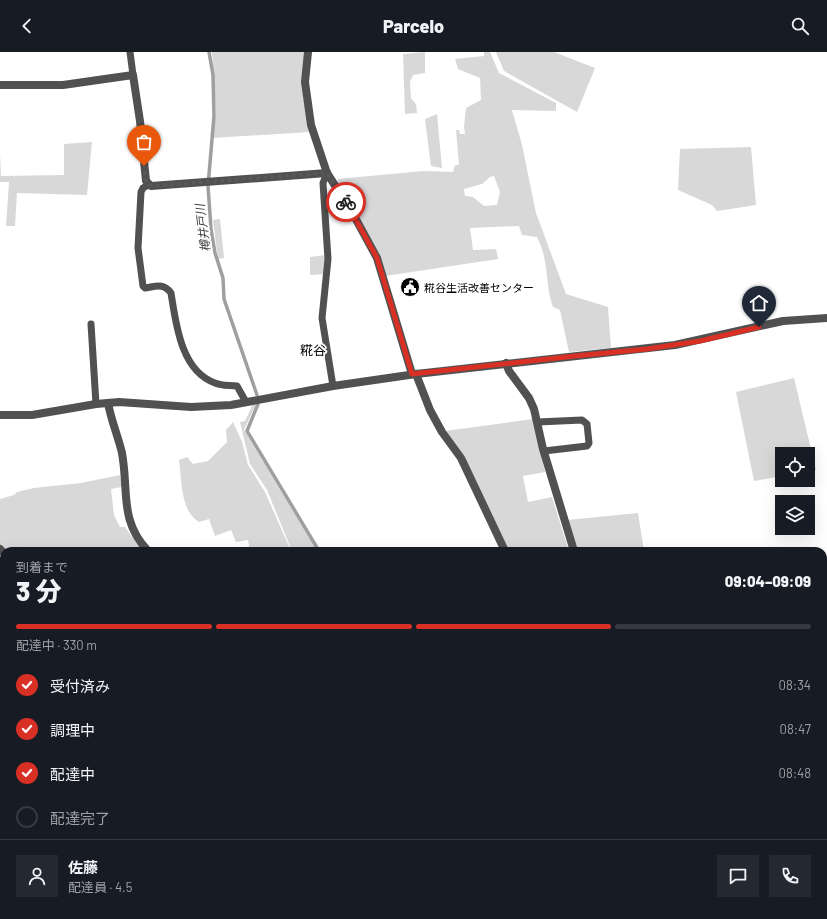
<!DOCTYPE html>
<html lang="ja">
<head>
<meta charset="utf-8">
<style>
	:root { --surface:#171b24; --page:#242831; --text:#f1f3f6; --muted:#9ea1a6; --line:#363941; --accent:#d93025 }
	body { margin:0; font-family:Barlow,"Noto Sans JP",sans-serif; background:var(--page); color:var(--text); height:100vh; display:flex; flex-direction:column; font-size:15px; white-space:nowrap }
	* { box-sizing:border-box; margin:0 }
	p { font-size:13px; color:var(--muted) }
	.icon { flex:none; width:22px; height:22px; fill:none; stroke:currentColor; stroke-width:2; stroke-linecap:round; stroke-linejoin:round }
	.map { position:relative; flex:1; overflow:hidden }
	.details { position:absolute; left:0px; top:495px; width:827px; height:372px; display:flex; flex-direction:column; background:var(--surface); border-radius:12px 12px 0 0; box-shadow:0 4px 16px #0002 }
	.details>* { flex:none }
	.buttons { position:absolute; left:775px; top:395px; display:grid; gap:8px }
	.buttons a { display:grid; place-items:center; width:40px; height:40px; border-radius:0px; background:var(--surface); box-shadow:0 4px 16px #0002; font-size:20px }
	.pin { position:absolute; display:grid; place-items:center; width:34px; height:34px; color:#fff; margin:-41px -17px; border-radius:50% 50% 50% 0; rotate:-45deg; box-shadow:0 0 4px #0007 }
	.pin .icon { rotate:45deg }
	.courier { position:absolute; display:grid; place-items:center; width:40px; height:40px; margin:-20px; border:3px solid #d93025; border-radius:50%; background:#fff; color:#222; box-shadow:0 1px 5px #0007 }
	.summary em { font-style:normal; font-weight:800 }
	.summary div { display:flex; flex-direction:column-reverse }
	.summary { display:flex; align-items:center; justify-content:space-between; height:68px; padding:0 16px }
	h1 { font-size:26px; font-weight:800; line-height:30px }
	.bar { display:grid; grid-template-columns:repeat(4,1fr); gap:6px 4px; align-content:center; height:48px; padding:0 16px }
	.bar i { height:5px; border-radius:3px; background:var(--line) }
	.bar .on { background:var(--accent) }
	.bar p { grid-column:span 4 }
	.line { display:flex; align-items:center; gap:10px; padding:0 16px; border-top:1px solid var(--line) }
	.line div { flex:1 }
	.round { display:grid; place-items:center; flex:none; width:42px; height:42px; border-radius:0px; background:var(--page) }
	ol { padding:0 16px; list-style:none }
	li { display:flex; align-items:center; gap:12px; height:44px }
	li p { margin-inline-start:auto }
	li .icon { padding:4px; border-radius:50%; background:var(--accent); color:#fff; stroke-width:4 }
	li:last-child { color:var(--muted) }
	li i { width:22px; height:22px; border:2px solid var(--line); border-radius:50% }
	header { display:flex; justify-content:space-between; align-items:center; height:52px; padding:0 16px; background:var(--surface); font-size:18px; font-weight:800 }
	.map>svg:first-child { display:block }
	.green { fill:#d8d8d8; fill-rule:evenodd }
	.lines { fill:none; stroke-linecap:round; stroke-linejoin:round }
	.stream { stroke:#9f9f9f; stroke-width:3.5 }
	.lane { stroke:#515151; stroke-width:7 }
	.street { stroke:#515151; stroke-width:8 }
	.done { stroke:#595959; stroke-width:4; stroke-dasharray:0 7.2 }
	.route { stroke:#d93025; stroke-width:5 }
	.labels { text-anchor:middle; dominant-baseline:central; stroke-width:3.5; stroke-linejoin:round; paint-order:stroke }
	.poi-label { font-size:11px; fill:#000; stroke:#fff; text-anchor:start }
	.water-label { font-size:12px; font-style:italic; fill:#404040; stroke:#fff }
	.quarter-label { font-size:13px; fill:#000; stroke:#fff }
</style>
</head>
<body>
<header><svg class="icon" aria-label="back" viewBox="0 0 24 24"><path d="M15 5l-7 7 7 7"/></svg>Parcelo<svg class="icon" aria-label="search" viewBox="0 0 24 24"><circle cx="10" cy="10" r="6"/><path d="M15 15l6 6"/></svg></header>
<div class="map">
<svg width="827" height="867" viewBox="0 0 827 867">
	<rect width="100%" height="100%" fill="#fff"/>
	<!-- green -->
	<g class="green">
		<path d="M212,0H304L303,45L310,80L212,86L216,62Z"/>
		<path d="M425,0V21L413,23L410,30L411,46L416,52L417,61L405,62L403,2Z"/>
		<path d="M484,0H490L499,21L556,51V59L512,58L522,93L536,161L566,242L608,255L611,296L569,300L560,258L553,255C544,230 550,210 537,185L522,183L519,174L470,176L473,198L496,197L498,207L385,224L337,132L338,127L423,119L453,120L455,113H459L456,78H459L460,82H465L464,74L466,56L481,48L480,26L458,17L455,7L484,4ZM494,124L500,140L497,153L484,154L473,145L465,144L464,137L482,132L490,125Z"/>
		<path d="M496,0H554L595,16L577,60L504,19Z"/>
		<path d="M437,62L442,116L431,114L425,67Z"/>
		<path d="M92,90L87,143L17,141L15,174H6L9,130H0V101L1,124L64,123V92Z"/>
		<path d="M751,95L756,153L717,159L712,153L678,138L680,97Z"/>
		<path d="M220,167L224,206L218,207L213,168Z"/>
		<path d="M326,203L325,222L310,223V205Z"/>
		<path d="M794,326L816,418L808,419V402H782V424L754,429L736,340Z"/>
		<path d="M253,352H256L244,378L317,499H292L267,438L250,412L240,370L245,369Z"/>
		<path d="M533,367L545,420L523,424L528,450L552,445L569,499H509L462,402L445,379Z"/>
		<path d="M233,370L242,390L248,413L265,440L291,499H250L248,488L236,490L231,478L215,484L209,467L199,470C180,459 182,428 179,408L187,405L193,412L208,409L227,390L226,378Z"/>
		<path d="M120,423L122,435L111,437L114,463L120,475H125L142,499H6L0,493V447L14,443L17,440L34,436L81,431Z"/>
		<path d="M638,461L644,499H578L567,468Z"/>
		<path d="M4,645V724L0,725V646Z"/>
		<path d="M482,863H544L545,867H489Z"/>
	</g>
	<g class="lines">
		<!-- stream -->
		<g class="stream">
			<path d="M209,0L213,23L214,64L208,134L211,177L215,201L223,226L224,247L257,343"/>
			<path d="M258,352L247,379L319,499"/>
			<path d="M547,863L549,867"/>
		</g>
		<!-- lane -->
		<g class="lane">
			<path d="M130,0L133,23"/>
			<path d="M327,121L323,131L328,207L322,266L333,334"/>
			<path d="M148,133L143,136L141,140L138,196L143,234L145,236C157,234 164,231 171,241C176,272 181,319 215,331C222,334 229,333 237,334L246,350"/>
			<path d="M91,272L96,352"/>
			<path d="M538,370L582,368L587,372L589,391L587,394L544,399"/>
			<path d="M476,863L483,867"/>
		</g>
		<!-- street -->
		<g class="street">
			<path d="M308,0L305,30L311,73L327,121L352,160L377,206L412,322"/>
			<path d="M0,33H63L133,23L140,69L146,129L151,134L327,121"/>
			<path d="M506,311L509,319L529,346L534,357L543,397L574,499"/>
			<path d="M416,322L430,358L442,380L461,406L505,499"/>
			<path d="M108,351C111,368 118,384 122,401C129,440 119,468 148,499"/>
			<path d="M0,363H32L96,352L119,350L191,355L231,353L333,334L416,322L675,293L783,269L827,266"/>
			<path d="M0,497L4,501"/>
			<path d="M46,863L47,867"/>
			<path d="M170,863L173,867"/>
			<path d="M628,863L630,867"/>
			<path d="M809,863L811,867"/>
			<path d="M377,867L389,863"/>
		</g>
	</g>
	<g class="lines">
		<!-- done -->
		<path class="done" d="M144,114L146,129L151,134L327,121L346,150"/>
		<!-- route -->
		<path class="route" d="M346,150L377,206L412,322L575,304L647,297L700,289L759,275"/>
	</g>
	<!-- icons -->
	<defs>
		<symbol id="civic-disc" viewBox="-11 -11 22 22"><circle r="9.5" fill="#000" stroke="#fff"/><path d="M-.6-6.5H3V-4.5H.6V-3L4-1V1h2V6H-6V1h2V-1L-.6-3ZM-1.2 2.5V6h2.4V2.5Z" fill="#fff"/></symbol>
	</defs>
	<g fill-rule="evenodd">
		<use href="#civic-disc" x="399" y="224" width="22" height="22"/>
	</g>
	<g class="labels">
		<!-- poi labels -->
		<g class="poi-label">
			<text x="424" y="235">糀谷生活改善センター</text>
		</g>
		<!-- water labels -->
		<g class="water-label">
			<text transform="translate(202 176) rotate(-97)">樽井戸川</text>
		</g>
		<!-- quarter labels -->
		<g class="quarter-label">
			<text x="313" y="298">糀谷</text>
		</g>
	</g>
</svg>
<div class="buttons">
<a><svg class="icon" aria-label="locate" viewBox="0 0 24 24"><circle cx="12" cy="12" r="6"/><path d="M12 2v4M12 18v4M2 12h4M18 12h4"/></svg></a>
<a><svg class="icon" aria-label="layers" viewBox="0 0 24 24"><path d="M12 4l9 5-9 5-9-5zM3 14l9 5 9-5"/></svg></a>
</div>
<div class="pin" style="left:144px;top:114px;background:#ea580c"><svg class="icon" aria-label="bag" viewBox="0 0 24 24"><path d="M5 8h14l-1 12H6zM9 8a3 3 0 0 1 6 0"/></svg></div>
<div class="pin" style="left:759px;top:275px;background:#1f2937"><svg class="icon" aria-label="home" viewBox="0 0 24 24"><path d="M3 11l9-7 9 7M6 9v11h12V9"/></svg></div>
<div class="courier" style="left:346px;top:150px"><svg class="icon" aria-label="bike" viewBox="0 0 24 24"><circle cx="6" cy="16" r="4"/><circle cx="18" cy="16" r="4"/><path d="M6 16l4-8h5l3 8M10 8l3 8H6M13 5h3"/></svg></div>
<section class="details">
<div class="summary"><div><h1>3 分</h1><p>到着まで</p></div><em>09:04–09:09</em></div>
<div class="bar"><i class="on"></i><i class="on"></i><i class="on"></i><i></i><p>配達中 · 330 m</p></div>
<ol>
<li><svg class="icon" aria-label="check" viewBox="0 0 24 24"><path d="M5 12l5 5 9-10"/></svg>受付済み<p>08:34</p></li>
<li><svg class="icon" aria-label="check" viewBox="0 0 24 24"><path d="M5 12l5 5 9-10"/></svg>調理中<p>08:47</p></li>
<li><svg class="icon" aria-label="check" viewBox="0 0 24 24"><path d="M5 12l5 5 9-10"/></svg>配達中<p>08:48</p></li>
<li><i></i>配達完了</li>
</ol>
<div class="line" style="height:72px"><a class="round"><svg class="icon" aria-label="person" viewBox="0 0 24 24"><circle cx="12" cy="8" r="4"/><path d="M4 21q1-7 8-7t8 7"/></svg></a><div><b>佐藤</b><p>配達員 · 4.5</p></div><a class="round"><svg class="icon" aria-label="chat" viewBox="0 0 24 24"><path d="M4 5h16v11H9l-5 4z"/></svg></a><a class="round"><svg class="icon" aria-label="phone" viewBox="0 0 24 24"><path d="M5 4h4l2 5-3 2q2 4 5 5l2-3 5 2v4C11 20 4 13 5 4z"/></svg></a></div>
</section>
</div>
</body>
</html>
